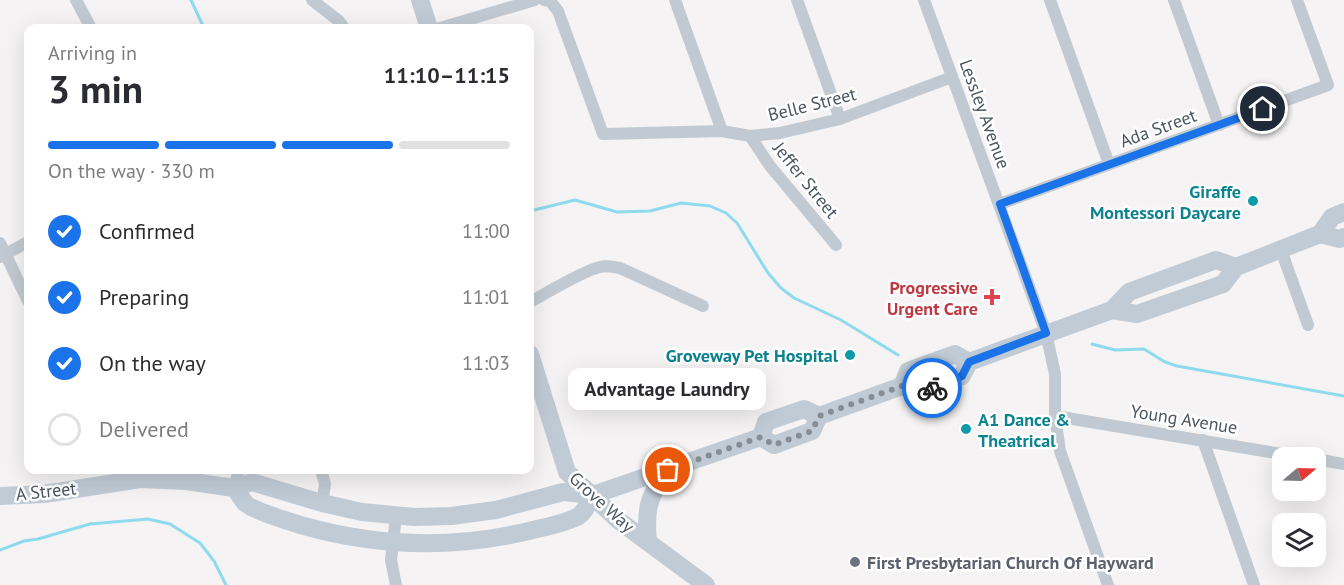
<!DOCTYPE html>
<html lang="en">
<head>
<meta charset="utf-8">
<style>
	:root { --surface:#fff; --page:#f2f2f3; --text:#2b2b33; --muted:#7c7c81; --line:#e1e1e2; --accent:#1a73e8 }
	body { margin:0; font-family:"PT Sans",sans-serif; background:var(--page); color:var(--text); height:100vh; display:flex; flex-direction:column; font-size:22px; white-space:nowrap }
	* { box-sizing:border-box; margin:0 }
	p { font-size:20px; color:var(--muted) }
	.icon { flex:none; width:33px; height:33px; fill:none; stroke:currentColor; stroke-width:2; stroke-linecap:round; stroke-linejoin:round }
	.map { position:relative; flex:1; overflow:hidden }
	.sheet { position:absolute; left:24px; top:24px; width:510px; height:450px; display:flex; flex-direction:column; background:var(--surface); border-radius:12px; box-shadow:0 6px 24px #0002 }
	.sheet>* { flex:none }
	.needle { width:39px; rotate:71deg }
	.controls { position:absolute; left:1272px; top:447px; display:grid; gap:12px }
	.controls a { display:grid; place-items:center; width:54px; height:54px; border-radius:12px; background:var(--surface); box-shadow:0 6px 24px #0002; font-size:30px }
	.pin { position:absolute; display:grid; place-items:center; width:51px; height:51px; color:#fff; margin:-26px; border:3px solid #fff; border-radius:50%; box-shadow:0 2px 6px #0007 }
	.courier { position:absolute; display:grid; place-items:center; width:60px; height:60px; margin:-30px; border:4px solid #1a73e8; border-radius:50%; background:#fff; color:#222; box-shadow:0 2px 8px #0007 }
	.bubble { position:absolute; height:42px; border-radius:12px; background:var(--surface); box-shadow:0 6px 24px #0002; font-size:20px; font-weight:700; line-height:42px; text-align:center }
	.summary em { font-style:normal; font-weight:700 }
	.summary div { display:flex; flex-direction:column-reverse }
	.summary { display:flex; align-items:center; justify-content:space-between; height:102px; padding:0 24px }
	h1 { font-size:39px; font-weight:700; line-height:45px }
	.bar { display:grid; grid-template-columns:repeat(4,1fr); gap:9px 6px; align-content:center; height:72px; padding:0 24px }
	.bar i { height:8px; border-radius:4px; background:var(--line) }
	.bar .current { background:var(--accent) }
	.bar p { grid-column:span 4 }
	ol { padding:0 24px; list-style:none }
	li { display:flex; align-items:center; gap:18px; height:66px }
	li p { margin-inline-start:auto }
	li .icon { padding:6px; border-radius:50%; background:var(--accent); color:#fff; stroke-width:4 }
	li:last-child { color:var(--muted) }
	li i { width:33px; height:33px; border:3px solid var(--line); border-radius:50% }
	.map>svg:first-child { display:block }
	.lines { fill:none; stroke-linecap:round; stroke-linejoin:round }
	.stream { stroke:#90daee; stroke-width:3 }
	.street { stroke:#c1cad2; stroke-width:12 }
	.secondary { stroke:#c1cbd6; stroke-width:18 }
	.done { stroke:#868d94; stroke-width:6; stroke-dasharray:0 10.8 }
	.route { stroke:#1a73e8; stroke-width:8 }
	.culture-dot { fill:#0f9aa8; stroke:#fff; stroke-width:2 }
	.health-dot { fill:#e0444e; stroke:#fff; stroke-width:2 }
	.worship-dot { fill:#6b7280; stroke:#fff; stroke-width:2 }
	.labels { text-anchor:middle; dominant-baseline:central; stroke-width:5; stroke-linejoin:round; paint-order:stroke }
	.street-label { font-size:18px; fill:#4a5661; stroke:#fff }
	.culture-label { font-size:18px; font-weight:bold; fill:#0d838f; stroke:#fff; text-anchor:end }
	.health-label { font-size:18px; font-weight:bold; fill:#be3a42; stroke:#fff; text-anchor:end }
	.worship-label { font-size:18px; font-weight:bold; fill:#5b616d; stroke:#fff; text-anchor:start }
</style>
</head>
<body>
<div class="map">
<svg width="1344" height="585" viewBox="0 0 1344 585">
	<rect width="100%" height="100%" fill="#f5f3f3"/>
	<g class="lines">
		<!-- stream -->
		<g class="stream">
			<path d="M191,0L204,28"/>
			<path d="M530,211L575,200L617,212L650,211L681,203L710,206L726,213L737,223L768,273L781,288L794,298L841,320L898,355"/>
			<path d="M1092,344L1115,350L1144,349L1165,362L1177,366L1344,396"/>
			<path d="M0,550L24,541L38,539L90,524L148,519L170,524L200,543L214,561L226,585"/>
		</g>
		<!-- street -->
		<g class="street">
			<path d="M76,0L91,28"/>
			<path d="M312,0L339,21L344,28"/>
			<path d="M544,0L550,1L558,11L603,134L722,131L750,136L780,133L840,119L952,77"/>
			<path d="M675,0L722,131"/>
			<path d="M797,0L840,119"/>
			<path d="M924,0L1046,333L1055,374V416L1060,451L1108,585"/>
			<path d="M1050,0L1109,164"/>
			<path d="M1174,0L1219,125"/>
			<path d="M440,28L535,0"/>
			<path d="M750,136L770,166L836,245"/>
			<path d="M1000,204L1328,85L1297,0"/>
			<path d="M0,243L28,301"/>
			<path d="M1281,250L1308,325"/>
			<path d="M0,257L28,242"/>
			<path d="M530,302C549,292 580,272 600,267C607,265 613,267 620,268L703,306"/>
			<path d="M1055,416L1306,458"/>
			<path d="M1203,440L1254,585"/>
			<path d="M1316,459L1344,464"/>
			<path d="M321,470L325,484L322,503"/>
			<path d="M234,488L239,470"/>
			<path d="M396,516L391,560L396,585"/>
		</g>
		<!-- secondary -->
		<g class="secondary">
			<path d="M420,0L429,28"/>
			<path d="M1320,234L1340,239L1344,237"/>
			<path d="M1112,310L1137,314L1223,284L1236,267L1320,234L1332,217L1344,212"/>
			<path d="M530,354L567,472L618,520L706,585"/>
			<path d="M902,386L908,371L955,354L969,362"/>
			<path d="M761,437L766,422L804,409L819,416"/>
			<path d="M234,488C238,492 241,498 245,503C253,511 291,522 304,526C379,547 453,549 529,531C545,527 563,524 577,517C584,514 589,502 593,495"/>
			<path d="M0,496L44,494L140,479L186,481L234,488L252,482L322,503L362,512L414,517L451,516L496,510L563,492L593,495L761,437L774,445L812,431L819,416L902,386L918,393L962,376L969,362L1112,310L1129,292L1216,260L1236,267"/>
			<path d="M648,542C645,510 648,497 667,470"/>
		</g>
	</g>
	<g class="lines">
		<!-- done -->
		<path class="done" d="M668,470L761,437L774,445L812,431L819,416L902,386L918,393L932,388"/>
		<!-- route -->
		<path class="route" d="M932,388L962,376L969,362L1046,333L1000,204L1263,109"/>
	</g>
	<!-- markers -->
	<g class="culture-dot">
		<circle cx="1253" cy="201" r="6"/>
		<circle cx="850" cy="355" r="6"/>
		<circle cx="966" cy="429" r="6"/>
	</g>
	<path class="health-dot" d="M989 288h6v6h6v6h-6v6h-6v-6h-6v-6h6z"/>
	<circle class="worship-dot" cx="855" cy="562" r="6"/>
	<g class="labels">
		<!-- street labels -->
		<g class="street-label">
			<text transform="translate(812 104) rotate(-14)">Belle Street</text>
			<text transform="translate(985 114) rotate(70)">Lessley Avenue</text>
			<text transform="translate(1158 128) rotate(-20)">Ada Street</text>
			<text transform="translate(806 180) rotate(51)">Jeffer Street</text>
			<text transform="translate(1184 419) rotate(9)">Young Avenue</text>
			<text transform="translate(46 491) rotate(-6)">A Street</text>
			<text transform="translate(602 502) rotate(42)">Grove Way</text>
		</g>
		<!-- culture labels -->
		<g class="culture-label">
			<text x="1241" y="191">Giraffe<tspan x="1241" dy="21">Montessori Daycare</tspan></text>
			<text x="838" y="355">Groveway Pet Hospital</text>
			<text x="978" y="419" text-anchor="start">A1 Dance &amp;<tspan x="978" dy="21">Theatrical</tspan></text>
		</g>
		<!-- health labels -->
		<g class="health-label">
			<text x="978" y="287">Progressive<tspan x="978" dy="21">Urgent Care</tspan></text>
		</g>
		<!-- worship labels -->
		<g class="worship-label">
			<text x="867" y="562">First Presbytarian Church Of Hayward</text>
		</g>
	</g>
</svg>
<div class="controls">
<a><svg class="needle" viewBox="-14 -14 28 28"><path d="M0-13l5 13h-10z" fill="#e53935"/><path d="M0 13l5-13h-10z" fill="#7c7c81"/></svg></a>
<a><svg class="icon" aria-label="layers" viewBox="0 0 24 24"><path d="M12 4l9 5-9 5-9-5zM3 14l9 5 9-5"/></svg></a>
</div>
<div class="pin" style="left:668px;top:470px;background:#ea580c"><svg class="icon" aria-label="bag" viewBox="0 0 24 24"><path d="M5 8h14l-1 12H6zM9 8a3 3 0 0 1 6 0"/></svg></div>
<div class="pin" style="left:1263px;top:109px;background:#1f2937"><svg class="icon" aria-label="home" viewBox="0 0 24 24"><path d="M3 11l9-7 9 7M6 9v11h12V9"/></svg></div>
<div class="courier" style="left:932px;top:388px"><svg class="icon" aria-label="bike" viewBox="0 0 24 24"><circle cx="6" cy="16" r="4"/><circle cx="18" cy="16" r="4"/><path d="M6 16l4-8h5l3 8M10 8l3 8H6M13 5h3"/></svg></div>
<div class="bubble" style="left:568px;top:368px;width:198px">Advantage Laundry</div>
<section class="sheet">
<div class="summary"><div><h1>3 min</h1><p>Arriving in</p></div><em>11:10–11:15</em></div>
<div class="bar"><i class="current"></i><i class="current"></i><i class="current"></i><i></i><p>On the way · 330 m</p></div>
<ol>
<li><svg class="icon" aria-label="check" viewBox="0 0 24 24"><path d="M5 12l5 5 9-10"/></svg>Confirmed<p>11:00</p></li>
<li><svg class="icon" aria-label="check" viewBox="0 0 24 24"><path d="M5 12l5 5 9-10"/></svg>Preparing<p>11:01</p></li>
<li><svg class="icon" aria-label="check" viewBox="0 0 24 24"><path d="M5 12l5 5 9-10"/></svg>On the way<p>11:03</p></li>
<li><i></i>Delivered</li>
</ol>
</section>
</div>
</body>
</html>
